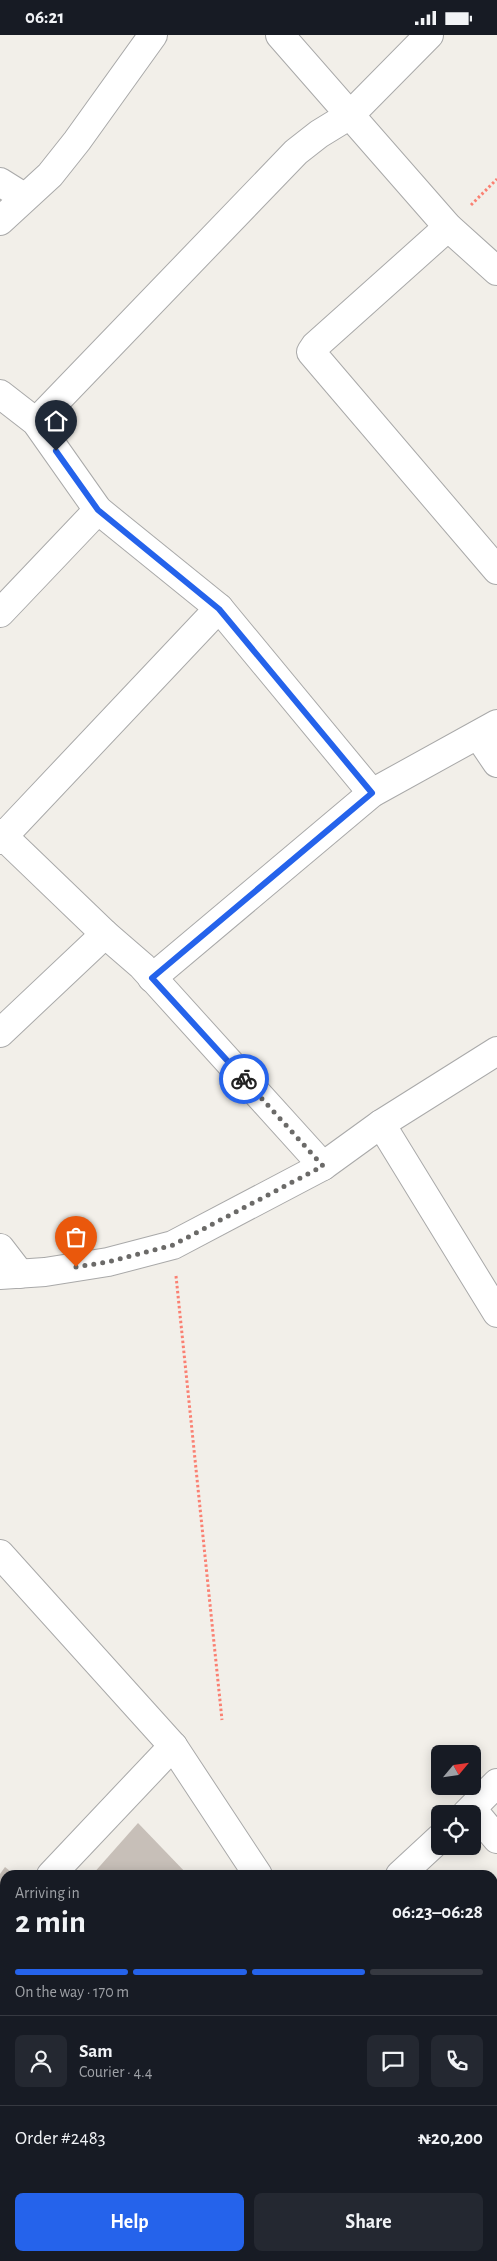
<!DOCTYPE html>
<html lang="en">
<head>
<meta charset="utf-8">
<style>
	:root { --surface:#171b24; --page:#242831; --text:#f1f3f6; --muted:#9ea1a6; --line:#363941; --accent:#2563eb }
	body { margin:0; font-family:"Alegreya Sans",sans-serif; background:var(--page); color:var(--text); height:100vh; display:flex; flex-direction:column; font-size:19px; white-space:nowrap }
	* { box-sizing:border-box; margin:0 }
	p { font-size:16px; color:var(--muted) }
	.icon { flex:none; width:28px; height:28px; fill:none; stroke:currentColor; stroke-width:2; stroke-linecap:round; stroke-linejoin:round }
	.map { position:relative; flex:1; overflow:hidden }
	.sheet { position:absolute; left:0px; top:1835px; width:498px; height:391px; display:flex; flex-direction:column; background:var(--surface); border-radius:15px 15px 0 0; box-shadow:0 2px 12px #0003 }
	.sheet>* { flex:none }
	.needle { width:32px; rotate:61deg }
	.controls { position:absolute; left:431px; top:1710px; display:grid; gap:10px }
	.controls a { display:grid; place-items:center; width:50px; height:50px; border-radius:8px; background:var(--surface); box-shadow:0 2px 12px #0003; font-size:25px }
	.pin { position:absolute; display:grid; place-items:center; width:42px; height:42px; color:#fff; margin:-51px -21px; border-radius:50% 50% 50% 0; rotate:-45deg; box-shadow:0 0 5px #0007 }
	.pin .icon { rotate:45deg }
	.courier { position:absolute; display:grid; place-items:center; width:50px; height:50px; margin:-25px; border:4px solid #2563eb; border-radius:50%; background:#fff; color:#222; box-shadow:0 1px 6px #0007 }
	.overview em { font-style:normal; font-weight:600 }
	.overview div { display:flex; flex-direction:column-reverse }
	.overview { display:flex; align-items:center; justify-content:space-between; height:85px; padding:0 15px }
	h1 { font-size:32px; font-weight:600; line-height:38px }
	.bar { display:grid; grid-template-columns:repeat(4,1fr); gap:8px 5px; align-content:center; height:60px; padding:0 15px }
	.bar i { height:6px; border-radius:4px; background:var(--line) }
	.bar .selected { background:var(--accent) }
	.bar p { grid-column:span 4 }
	.line { display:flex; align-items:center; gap:12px; padding:0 15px; border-top:1px solid var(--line) }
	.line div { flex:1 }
	.round { display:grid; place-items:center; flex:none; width:52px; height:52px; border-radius:8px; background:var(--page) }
	.action { display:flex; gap:10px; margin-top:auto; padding:10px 15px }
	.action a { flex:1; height:58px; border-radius:8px; background:var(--accent); color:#fff; font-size:20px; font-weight:600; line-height:58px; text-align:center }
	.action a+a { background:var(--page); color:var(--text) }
	.status { display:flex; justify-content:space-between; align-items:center; height:35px; padding:0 25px; background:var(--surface); direction:ltr }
	.status svg { height:14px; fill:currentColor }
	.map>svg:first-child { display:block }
	.building { fill:#c7bfb8 }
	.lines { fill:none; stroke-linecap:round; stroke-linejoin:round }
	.minor-casing { stroke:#a9a9a9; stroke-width:30 }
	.path { stroke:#fa8072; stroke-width:3; stroke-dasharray:2.5 2.5; stroke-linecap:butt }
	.minor { stroke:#fff; stroke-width:28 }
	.done { stroke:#6b6a68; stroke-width:5; stroke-dasharray:0 9 }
	.route { stroke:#2563eb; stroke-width:6 }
</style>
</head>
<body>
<div class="status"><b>06:21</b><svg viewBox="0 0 49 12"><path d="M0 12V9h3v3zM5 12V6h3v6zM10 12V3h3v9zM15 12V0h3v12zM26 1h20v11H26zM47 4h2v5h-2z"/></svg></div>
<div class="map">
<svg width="497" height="2226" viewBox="0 0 497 2226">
	<rect width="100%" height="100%" fill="#f2efe9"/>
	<!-- building -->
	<g class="building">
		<path d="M138,1788L188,1840H92Z"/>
		<path d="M5,1832L15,1840H5V1874L0,1881V1839Z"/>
		<path d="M497,1931V1993L492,1995V1934Z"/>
		<path d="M0,2081L5,2087V2102L0,2106Z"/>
		<path d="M5,2163V2197L0,2192V2168Z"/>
		<path d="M29,2221H49L43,2226H33Z"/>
		<path d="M57,2221H61L66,2226H51Z"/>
		<path d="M201,2221H219L215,2226H206Z"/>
	</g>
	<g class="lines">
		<defs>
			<g id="minor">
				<path d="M280,0L448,192L497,236"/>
				<path d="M0,147L24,162"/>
				<path d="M0,186L50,140L77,106L153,0"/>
				<path d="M448,192L315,311L311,317L497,535"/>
				<path d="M0,359L36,387L98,475L219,573L372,758"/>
				<path d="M36,387L296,117L319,99L350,80L429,0"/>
				<path d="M0,578L98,475"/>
				<path d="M478,700L497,728"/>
				<path d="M0,798L105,899L142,931L323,1131"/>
				<path d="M0,805L219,573"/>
				<path d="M152,943L372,758L497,689"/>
				<path d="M0,998L105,899"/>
				<path d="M381,1089L497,1278"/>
				<path d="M0,1213L20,1239"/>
				<path d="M0,1240L45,1237L108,1227L173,1210L323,1131L381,1089L497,1016"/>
				<path d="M0,1519L173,1711L258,1840"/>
				<path d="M472,1774L497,1804"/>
				<path d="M466,1779L497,1748"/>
				<path d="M51,1840L173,1711"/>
				<path d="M400,1840L440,1803"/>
				<path d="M0,1901L5,1895"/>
				<path d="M492,2052L497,2049"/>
				<path d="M0,2070L5,2074"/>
				<path d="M492,2201L497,2208"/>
				<path d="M160,2221L165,2226"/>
				<path d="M272,2226L278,2221"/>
			</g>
		</defs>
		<!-- minor casing -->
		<use href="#minor" class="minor-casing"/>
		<!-- path -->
		<g class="path">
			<path d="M471,170L497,144"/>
			<path d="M176,1241L222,1685"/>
		</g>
		<!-- minor -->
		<use href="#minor" class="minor"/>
	</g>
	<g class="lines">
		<!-- done -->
		<path class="done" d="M76,1232L108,1227L173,1210L323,1131L244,1044"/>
		<!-- route -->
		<path class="route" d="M56,416L98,475L219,574L372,758L152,943L244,1044"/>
	</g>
</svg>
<div class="controls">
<a><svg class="needle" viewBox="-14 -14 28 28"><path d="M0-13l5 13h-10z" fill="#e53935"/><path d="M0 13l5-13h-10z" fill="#9ea1a6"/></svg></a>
<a><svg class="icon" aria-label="locate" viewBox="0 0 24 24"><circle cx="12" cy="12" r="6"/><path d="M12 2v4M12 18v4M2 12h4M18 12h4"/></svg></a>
</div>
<div class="pin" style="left:76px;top:1232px;background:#ea580c"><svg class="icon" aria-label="bag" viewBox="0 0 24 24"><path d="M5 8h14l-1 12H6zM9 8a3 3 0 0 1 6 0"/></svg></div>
<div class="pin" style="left:56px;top:416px;background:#1f2937"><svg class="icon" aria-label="home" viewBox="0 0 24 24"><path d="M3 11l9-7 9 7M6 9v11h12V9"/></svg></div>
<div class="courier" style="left:244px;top:1044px"><svg class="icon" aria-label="bike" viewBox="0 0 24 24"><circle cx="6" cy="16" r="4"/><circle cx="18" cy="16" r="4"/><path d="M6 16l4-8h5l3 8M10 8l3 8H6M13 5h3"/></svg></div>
<section class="sheet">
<div class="overview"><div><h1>2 min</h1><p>Arriving in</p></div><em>06:23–06:28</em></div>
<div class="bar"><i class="selected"></i><i class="selected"></i><i class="selected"></i><i></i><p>On the way · 170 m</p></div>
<div class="line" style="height:90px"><a class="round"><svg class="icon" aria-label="person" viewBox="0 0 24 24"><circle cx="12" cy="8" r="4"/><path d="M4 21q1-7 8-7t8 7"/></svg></a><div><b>Sam</b><p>Courier · 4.4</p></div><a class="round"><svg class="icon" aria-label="chat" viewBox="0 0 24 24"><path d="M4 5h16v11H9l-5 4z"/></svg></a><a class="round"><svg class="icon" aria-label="phone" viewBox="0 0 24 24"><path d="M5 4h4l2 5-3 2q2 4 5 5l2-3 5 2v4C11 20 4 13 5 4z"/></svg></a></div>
<div class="line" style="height:65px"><div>Order #2483</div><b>₦20,200</b></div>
<div class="action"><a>Help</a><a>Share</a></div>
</section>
</div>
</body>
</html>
